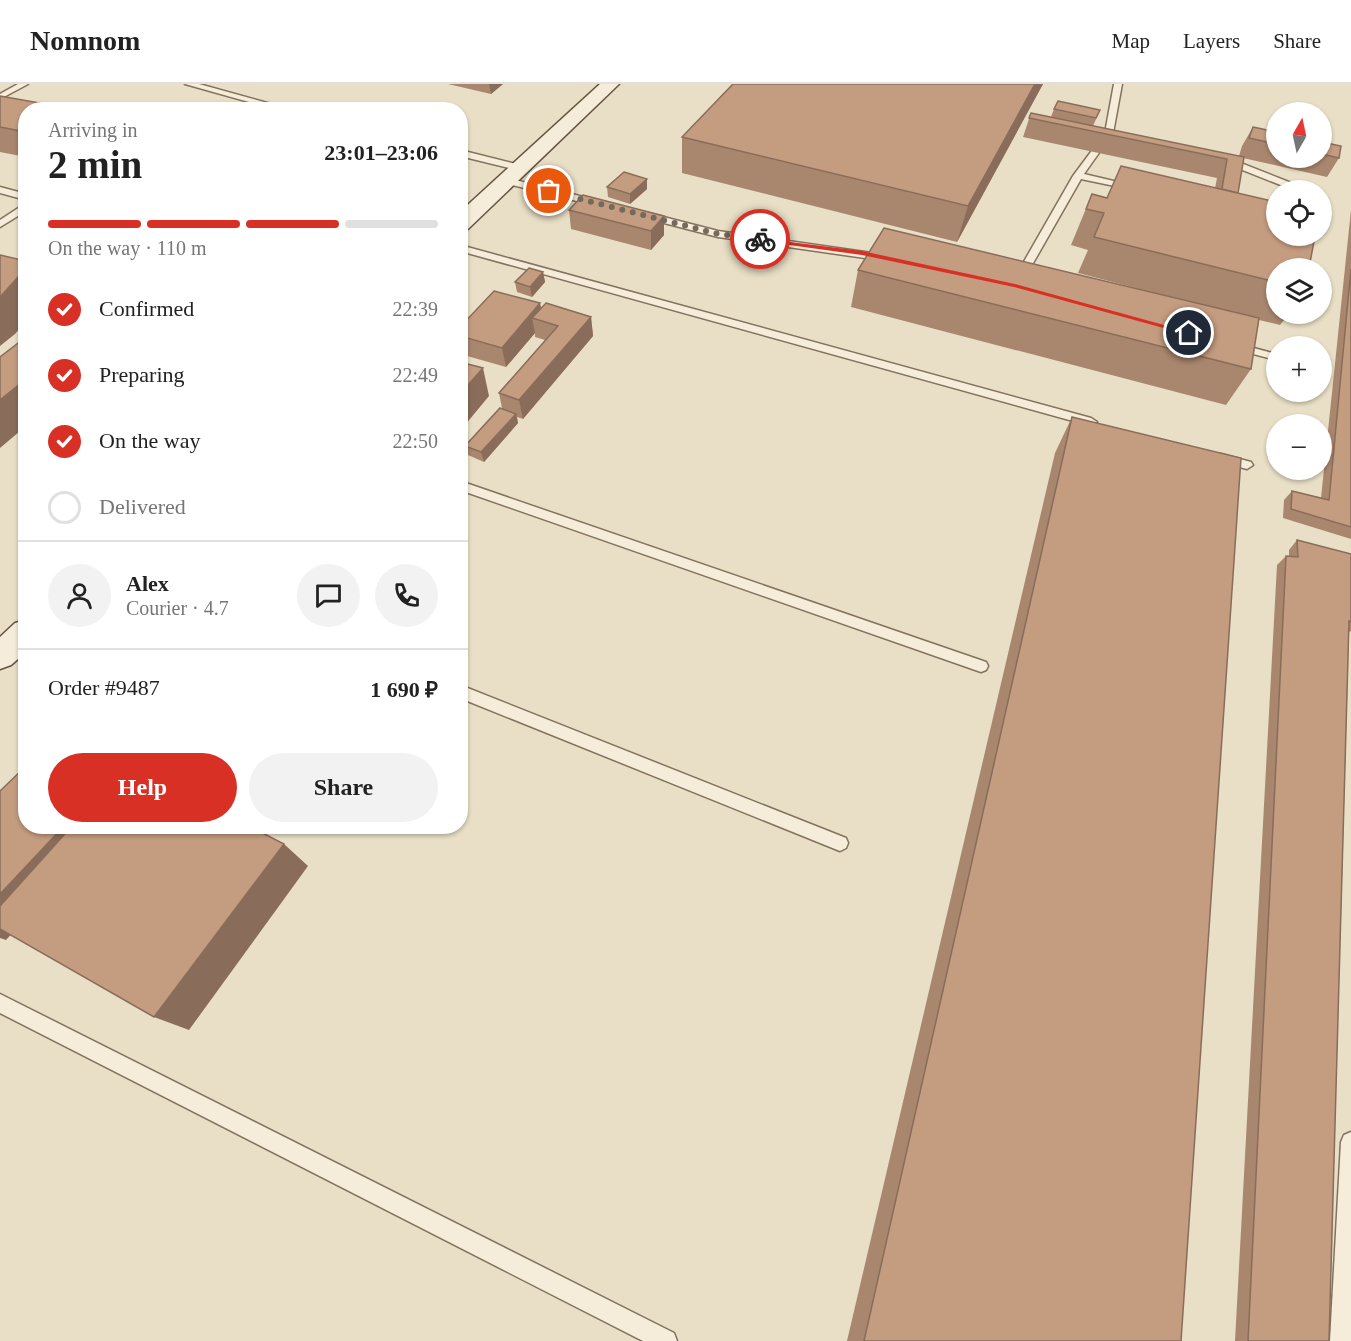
<!DOCTYPE html>
<html lang="en">
<head>
<meta charset="utf-8">
<style>
	:root { --surface:#fff; --page:#f2f2f2; --text:#222; --muted:#767676; --line:#e0e0e0; --accent:#d93025 }
	body { margin:0; font-family:"Times New Roman",serif; background:var(--page); color:var(--text); height:100vh; display:flex; flex-direction:column; font-size:22px; white-space:nowrap }
	* { box-sizing:border-box; margin:0 }
	p { font-size:20px; color:var(--muted) }
	.icon { flex:none; width:33px; height:33px; fill:none; stroke:currentColor; stroke-width:2; stroke-linecap:round; stroke-linejoin:round }
	.map { position:relative; flex:1; overflow:hidden }
	.details { position:absolute; left:18px; top:18px; width:450px; height:732px; display:flex; flex-direction:column; background:var(--surface); border-radius:24px; box-shadow:0 2px 4px #0004 }
	.details>* { flex:none }
	.needle { width:39px; rotate:9deg }
	.fabs { position:absolute; left:1266px; top:18px; display:grid; gap:12px }
	.fabs a { display:grid; place-items:center; width:66px; height:66px; border-radius:50%; background:var(--surface); box-shadow:0 2px 4px #0004; font-size:30px }
	.pin { position:absolute; display:grid; place-items:center; width:51px; height:51px; color:#fff; margin:-26px; border:3px solid #fff; border-radius:50%; box-shadow:0 2px 6px #0007 }
	.courier { position:absolute; display:grid; place-items:center; width:60px; height:60px; margin:-30px; border:4px solid #d93025; border-radius:50%; background:#fff; color:#222; box-shadow:0 2px 8px #0007 }
	.headline em { font-style:normal; font-weight:700 }
	.headline div { display:flex; flex-direction:column-reverse }
	.headline { display:flex; align-items:center; justify-content:space-between; height:102px; padding:0 30px }
	h1 { font-size:39px; font-weight:700; line-height:45px }
	.bar { display:grid; grid-template-columns:repeat(4,1fr); gap:9px 6px; align-content:center; height:72px; padding:0 30px }
	.bar i { height:8px; border-radius:4px; background:var(--line) }
	.bar .active { background:var(--accent) }
	.bar p { grid-column:span 4 }
	.line { display:flex; align-items:center; gap:15px; padding:0 30px; border-top:2px solid var(--line) }
	.line div { flex:1 }
	.round { display:grid; place-items:center; flex:none; width:63px; height:63px; border-radius:32px; background:var(--page) }
	ol { padding:0 30px; list-style:none }
	li { display:flex; align-items:center; gap:18px; height:66px }
	li p { margin-inline-start:auto }
	li .icon { padding:6px; border-radius:50%; background:var(--accent); color:#fff; stroke-width:4 }
	li:last-child { color:var(--muted) }
	li i { width:33px; height:33px; border:3px solid var(--line); border-radius:50% }
	.cta { display:flex; gap:12px; margin-top:auto; padding:12px 30px }
	.cta a { flex:1; height:69px; border-radius:36px; background:var(--accent); color:#fff; font-size:24px; font-weight:700; line-height:69px; text-align:center }
	.cta a+a { background:var(--page); color:var(--text) }
	header { display:flex; align-items:center; gap:36px; box-sizing:border-box; height:84px; padding:0 30px; background:var(--surface); border-bottom:2px solid var(--line) }
	header strong { font-size:28px }
	nav { display:flex; gap:33px; margin-inline-start:auto; font-size:21px }
	.map>svg:first-child { display:block }
	.lines { fill:none; stroke-linecap:round; stroke-linejoin:round }
	.lane-casing { stroke:#83725e; stroke-width:3 }
	.secondary-casing { stroke:#655341; stroke-width:3 }
	.lane { fill:#f5edd9; fill-rule:evenodd }
	.secondary { fill:#f5edd9; fill-rule:evenodd }
	.wall { fill:#a9866e }
	.shaded-wall { fill:#896d5a }
	.building { fill:#c49c80; stroke:#896d5a; stroke-width:1.5 }
	.route { fill:#d93025 }
	.done { stroke:#74695a; stroke-width:6; stroke-dasharray:0 10.8 }
</style>
</head>
<body>
<header>
<strong>Nomnom</strong>
<nav><a>Map</a><a>Layers</a><a>Share</a></nav>
</header>
<div class="map">
<svg width="1351" height="1257" viewBox="0 0 1351 1257">
	<rect width="100%" height="100%" fill="#e9dfc6"/>
	<g class="lines">
		<defs>
			<g id="lane">
				<path d="M18,0H28L0,15V10Z"/>
				<path d="M185,0H199L293,26H277Z"/>
				<path d="M1114,0H1122L1113,49L1084,90L1139,103L1134,106L1081,95L1024,195L1015,197L1014,195L1073,92L1105,49Z"/>
				<path d="M460,66L524,82L526,84L521,87L460,72Z"/>
				<path d="M1223,72L1299,102L1301,104L1293,106L1220,77L1219,75Z"/>
				<path d="M507,94L600,117L602,119L597,122L504,99L502,97Z"/>
				<path d="M0,103L26,110V116L0,109Z"/>
				<path d="M26,119V127L0,143V136Z"/>
				<path d="M644,128L718,147L886,171L891,174L886,177L718,153L641,133L639,131Z"/>
				<path d="M460,161L1091,334L1097,338L1091,342L460,167Z"/>
				<path d="M1235,259L1276,270V276L1231,264L1230,262Z"/>
				<path d="M1221,370L1251,378L1253,381L1247,385L1217,377V371Z"/>
				<path d="M460,397L986,578L988,582L986,586L981,588L460,406Z"/>
				<path d="M460,601L846,754L848,759L846,764L840,767L460,614Z"/>
				<path d="M0,910L674,1249L677,1257H643L0,929Z"/>
				<path d="M1351,1048V1257H1330L1341,1058L1344,1051Z"/>
			</g>
			<g id="secondary">
				<path d="M600,0H619L468,145L460,146V128Z"/>
				<path d="M26,536V568L11,581L0,585V553L15,539Z"/>
			</g>
		</defs>
		<!-- lane casing -->
		<use href="#lane" class="lane-casing"/>
		<!-- secondary casing -->
		<use href="#secondary" class="secondary-casing"/>
		<!-- lane -->
		<use href="#lane" class="lane"/>
		<!-- secondary -->
		<use href="#secondary" class="secondary"/>
	</g>
	<!-- wall -->
	<g class="wall">
		<path d="M448,0H503L491,10Z"/>
		<path d="M733,0H1043L957,158L682,89V53Z"/>
		<path d="M0,12L26,26V73L0,68Z"/>
		<path d="M1054,25L1100,26L1093,42L1239,72L1242,62L1253,43L1276,48V74H1322V58L1339,74L1327,93L1243,74L1238,109L1276,184V230H1289L1280,241L1259,236L1251,285L1226,321L851,223L858,186L1155,209L1078,189L1088,166L1071,161L1092,110L1107,114L1215,104L1217,94L1023,53L1031,29L1051,33Z"/>
		<path d="M607,103L647,105L630,120L608,113Z"/>
		<path d="M583,111L664,151L651,166L571,145L569,126Z"/>
		<path d="M1351,126V455L1283,434L1284,416L1292,407L1321,414Z"/>
		<path d="M543,188L545,198L532,213L517,208L515,198Z"/>
		<path d="M540,219L541,224L591,233L593,252L523,335L517,333L518,339L484,378L468,371L465,362L502,324L499,309L545,256L535,253V249L506,283L460,270V243Z"/>
		<path d="M1072,333L1181,1257H847L1055,369Z"/>
		<path d="M1297,456L1351,470V547L1349,548L1329,1257H1235L1277,481L1286,472H1289V466Z"/>
	</g>
	<!-- shaded-wall -->
	<g class="shaded-wall">
		<path d="M489,0H503L491,10Z"/>
		<path d="M1035,0H1043L957,158L968,122Z"/>
		<path d="M647,95V105L630,120V110Z"/>
		<path d="M664,132V151L651,166V147Z"/>
		<path d="M26,184V210L23,209L26,212V237L15,250L0,262V213Z"/>
		<path d="M543,188L545,198L532,213L530,203Z"/>
		<path d="M540,219L543,237L532,234L535,249L506,283L502,264Z"/>
		<path d="M591,233L593,252L523,335L519,316Z"/>
		<path d="M483,284L489,312L460,347V310Z"/>
		<path d="M26,295V342L0,364V316Z"/>
		<path d="M516,330L518,339L484,378L481,368Z"/>
		<path d="M64,742H110L6,856L0,854V810Z"/>
		<path d="M284,760L308,782L189,946L154,933Z"/>
	</g>
	<!-- building -->
	<g class="building">
		<path d="M733,0H1035L968,122L682,53Z"/>
		<path d="M0,12L79,26H26V48L0,43Z"/>
		<path d="M1058,17L1100,26L1096,34L1054,25Z"/>
		<path d="M1031,29L1244,73L1238,109L1222,105L1227,75L1029,34Z"/>
		<path d="M1253,43L1276,48V60L1249,54Z"/>
		<path d="M1322,58L1341,62L1339,74L1322,70Z"/>
		<path d="M1121,82L1276,118V152H1315L1309,184H1276V198L1094,153L1104,129L1086,125L1092,110L1107,114Z"/>
		<path d="M624,88L647,95L630,110L607,103Z"/>
		<path d="M583,111L664,132L651,147L569,126Z"/>
		<path d="M884,144L1259,234L1251,285L858,186Z"/>
		<path d="M0,171L26,177V184L0,213Z"/>
		<path d="M529,184L543,188L530,203L515,198Z"/>
		<path d="M1351,185V443L1291,425L1292,407L1329,416Z"/>
		<path d="M494,207L540,219L502,264L460,252V243Z"/>
		<path d="M546,219L591,233L519,316L499,309L558,242L532,234Z"/>
		<path d="M26,253V295L0,316V273Z"/>
		<path d="M460,278L483,284L460,310Z"/>
		<path d="M500,324L516,330L481,368L465,362Z"/>
		<path d="M1072,333L1241,374L1181,1257H864Z"/>
		<path d="M1297,456L1351,470V538L1349,537L1329,1257H1248L1286,472L1298,473Z"/>
		<path d="M26,682V742H64L0,810V707Z"/>
		<path d="M72,742H249L284,760L154,933L0,845V822Z"/>
	</g>
	<!-- route -->
	<path class="route" d="M758,154L862,167L1015,200L1193,249L1189,251L1014,203L862,171L760,157Z"/>
	<g class="lines">
		<!-- done -->
		<path class="done" d="M549,107L718,150L760,155"/>
	</g>
</svg>
<div class="fabs">
<a><svg class="needle" viewBox="-14 -14 28 28"><path d="M0-13l5 13h-10z" fill="#e53935"/><path d="M0 13l5-13h-10z" fill="#767676"/></svg></a>
<a><svg class="icon" aria-label="locate" viewBox="0 0 24 24"><circle cx="12" cy="12" r="6"/><path d="M12 2v4M12 18v4M2 12h4M18 12h4"/></svg></a>
<a><svg class="icon" aria-label="layers" viewBox="0 0 24 24"><path d="M12 4l9 5-9 5-9-5zM3 14l9 5 9-5"/></svg></a>
<a>+</a>
<a>−</a>
</div>
<div class="pin" style="left:549px;top:107px;background:#ea580c"><svg class="icon" aria-label="bag" viewBox="0 0 24 24"><path d="M5 8h14l-1 12H6zM9 8a3 3 0 0 1 6 0"/></svg></div>
<div class="pin" style="left:1189px;top:249px;background:#1f2937"><svg class="icon" aria-label="home" viewBox="0 0 24 24"><path d="M3 11l9-7 9 7M6 9v11h12V9"/></svg></div>
<div class="courier" style="left:760px;top:155px"><svg class="icon" aria-label="bike" viewBox="0 0 24 24"><circle cx="6" cy="16" r="4"/><circle cx="18" cy="16" r="4"/><path d="M6 16l4-8h5l3 8M10 8l3 8H6M13 5h3"/></svg></div>
<section class="details">
<div class="headline"><div><h1>2 min</h1><p>Arriving in</p></div><em>23:01–23:06</em></div>
<div class="bar"><i class="active"></i><i class="active"></i><i class="active"></i><i></i><p>On the way · 110 m</p></div>
<ol>
<li><svg class="icon" aria-label="check" viewBox="0 0 24 24"><path d="M5 12l5 5 9-10"/></svg>Confirmed<p>22:39</p></li>
<li><svg class="icon" aria-label="check" viewBox="0 0 24 24"><path d="M5 12l5 5 9-10"/></svg>Preparing<p>22:49</p></li>
<li><svg class="icon" aria-label="check" viewBox="0 0 24 24"><path d="M5 12l5 5 9-10"/></svg>On the way<p>22:50</p></li>
<li><i></i>Delivered</li>
</ol>
<div class="line" style="height:108px"><a class="round"><svg class="icon" aria-label="person" viewBox="0 0 24 24"><circle cx="12" cy="8" r="4"/><path d="M4 21q1-7 8-7t8 7"/></svg></a><div><b>Alex</b><p>Courier · 4.7</p></div><a class="round"><svg class="icon" aria-label="chat" viewBox="0 0 24 24"><path d="M4 5h16v11H9l-5 4z"/></svg></a><a class="round"><svg class="icon" aria-label="phone" viewBox="0 0 24 24"><path d="M5 4h4l2 5-3 2q2 4 5 5l2-3 5 2v4C11 20 4 13 5 4z"/></svg></a></div>
<div class="line" style="height:78px"><div>Order #9487</div><b>1 690 ₽</b></div>
<div class="cta"><a>Help</a><a>Share</a></div>
</section>
</div>
</body>
</html>
